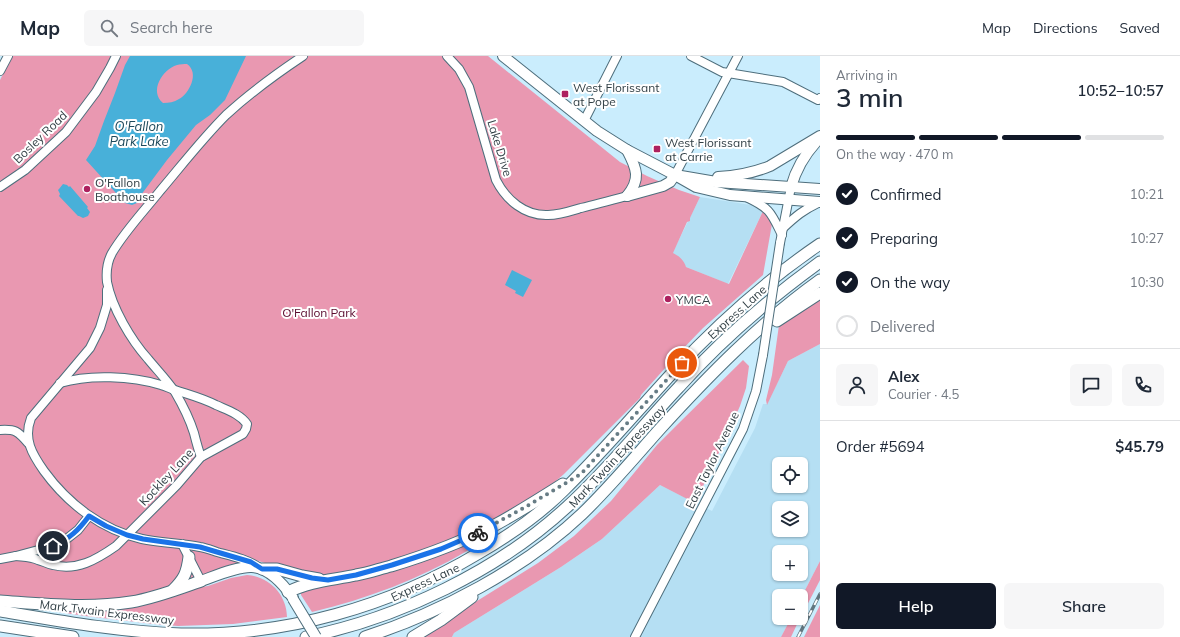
<!DOCTYPE html>
<html lang="en">
<head>
<meta charset="utf-8">
<style>
	:root { --surface:#fff; --page:#f6f6f7; --text:#1f2937; --muted:#747a83; --line:#e0e1e3; --accent:#111827 }
	body { margin:0; font-family:Mulish,sans-serif; background:var(--page); color:var(--text); height:100vh; display:flex; flex-direction:column; font-size:15px; white-space:nowrap }
	* { box-sizing:border-box; margin:0 }
	p { font-size:13px; color:var(--muted) }
	.icon { flex:none; width:22px; height:22px; fill:none; stroke:currentColor; stroke-width:2; stroke-linecap:round; stroke-linejoin:round }
	.map { position:relative; flex:1; overflow:hidden }
	.side { display:flex; flex-direction:column; background:var(--surface); width:360px }
	.side>* { flex:none }
	.buttons { position:absolute; left:772px; top:401px; display:grid; gap:8px }
	.buttons a { display:grid; place-items:center; width:36px; height:36px; border-radius:6px; background:var(--surface); box-shadow:0 1px 3px #0004; font-size:20px }
	.pin { position:absolute; display:grid; place-items:center; width:34px; height:34px; color:#fff; margin:-17px; border:2px solid #fff; border-radius:50%; box-shadow:0 1px 4px #0007 }
	.courier { position:absolute; display:grid; place-items:center; width:40px; height:40px; margin:-20px; border:3px solid #1a73e8; border-radius:50%; background:#fff; color:#222; box-shadow:0 1px 5px #0007 }
	.head em { font-style:normal; font-weight:600 }
	.head div { display:flex; flex-direction:column-reverse }
	.head { display:flex; align-items:center; justify-content:space-between; height:68px; padding:0 16px }
	h1 { font-size:26px; font-weight:600; line-height:30px }
	.bar { display:grid; grid-template-columns:repeat(4,1fr); gap:6px 4px; align-content:center; height:48px; padding:0 16px }
	.bar i { height:5px; border-radius:3px; background:var(--line) }
	.bar .active { background:var(--accent) }
	.bar p { grid-column:span 4 }
	.line { display:flex; align-items:center; gap:10px; padding:0 16px; border-top:1px solid var(--line) }
	.line div { flex:1 }
	.round { display:grid; place-items:center; flex:none; width:42px; height:42px; border-radius:6px; background:var(--page) }
	ol { padding:0 16px; list-style:none }
	li { display:flex; align-items:center; gap:12px; height:44px }
	li p { margin-inline-start:auto }
	li .icon { padding:4px; border-radius:50%; background:var(--accent); color:#fff; stroke-width:4 }
	li:last-child { color:var(--muted) }
	li i { width:22px; height:22px; border:2px solid var(--line); border-radius:50% }
	.primary-button { display:flex; gap:8px; margin-top:auto; padding:8px 16px }
	.primary-button a { flex:1; height:46px; border-radius:6px; background:var(--accent); color:#fff; font-size:16px; font-weight:600; line-height:46px; text-align:center }
	.primary-button a+a { background:var(--page); color:var(--text) }
	header { display:flex; align-items:center; gap:24px; box-sizing:border-box; height:56px; padding:0 20px; background:var(--surface); border-bottom:1px solid var(--line) }
	header strong { font-size:19px }
	nav { display:flex; gap:22px; margin-inline-start:auto; font-size:14px }
	.search { width:280px; height:36px; background:var(--page); display:flex; align-items:center; gap:10px; box-sizing:border-box; padding:0 14px; border-radius:6px; color:var(--muted); font-size:15px }
	main { display:flex; flex:1; min-height:0 }
	.map>svg:first-child { display:block }
	.built { fill:#b5dff3; fill-rule:evenodd }
	.green { fill:#e998b1 }
	.water { fill:#48b0d9; fill-rule:evenodd }
	.lines { fill:none; stroke-linecap:round; stroke-linejoin:round }
	.minor-casing { stroke:#4e6e7c; stroke-width:10 }
	.major-casing { stroke:#4e6e7c; stroke-width:12 }
	.highway-casing { stroke:#4e6e7c; stroke-width:13 }
	.minor { stroke:#fff; stroke-width:8 }
	.major { stroke:#fff; stroke-width:10 }
	.highway { stroke:#fff; stroke-width:11 }
	.rail-casing { stroke:#62767f; stroke-width:3.5 }
	.rail { stroke:#fff; stroke-width:2; stroke-dasharray:6; stroke-linecap:butt }
	.minor-bridge-casing { stroke:#4e6e7c; stroke-width:10; stroke-linecap:butt }
	.major-bridge-casing { stroke:#4e6e7c; stroke-width:12; stroke-linecap:butt }
	.minor-bridge { stroke:#fff; stroke-width:8 }
	.major-bridge { stroke:#fff; stroke-width:10 }
	.done { stroke:#677c85; stroke-width:4; stroke-dasharray:0 7.2 }
	.route { stroke:#1a73e8; stroke-width:5 }
	.poi-dot { fill:#ad215f; stroke:#fff; stroke-width:1.5 }
	.labels { text-anchor:middle; dominant-baseline:central; stroke-width:4; stroke-linejoin:round; paint-order:stroke }
	.poi-label { font-size:12px; fill:#313f45; stroke:#fff; text-anchor:start }
	.street-label { font-size:12px; fill:#313f45; stroke:#fff }
	.park-label { font-size:12px; fill:#5a0b2e; stroke:#fff }
	.water-label { font-size:13px; font-style:italic; fill:#1e4a5c; stroke:#fff }
</style>
</head>
<body>
<header>
<strong>Map</strong>
<div class="search"><svg class="icon" aria-label="search" viewBox="0 0 24 24"><circle cx="10" cy="10" r="6"/><path d="M15 15l6 6"/></svg>Search here</div>
<nav><a>Map</a><a>Directions</a><a>Saved</a></nav>
</header>
<main>
<div class="map">
<svg width="820" height="581" viewBox="0 0 820 581">
	<rect width="100%" height="100%" fill="#caedfd"/>
	<!-- built -->
	<g class="built">
		<path d="M700,141L751,149L757,150L763,155L728,228L669,204Z"/>
		<path d="M820,288V505L801,542V540H779V562H791L781,581H452L454,577L561,511L602,483L660,429L712,455L755,372L763,348H767L788,305ZM779,408H801V430H779ZM779,452H801V474H779ZM779,496H801V518H779Z"/>
	</g>
	<!-- green -->
	<g class="green">
		<path d="M12,0H488L620,106L647,120L679,134L700,141L690,162V165L687,166L673,197C679,200 684,204 686,211L729,228L763,155L767,159L772,168L763,219L703,272L675,301L641,339L640,342L564,418L548,432L496,465L445,489L367,513L320,520L275,510L255,504L230,509L191,524L157,535L130,541L97,545L0,540V24Z"/>
		<path d="M820,240V288L788,305L767,349L766,344L772,319L779,269Z"/>
		<path d="M743,304L749,310L746,332L740,350L724,386L695,447L660,429L602,483L561,511L454,577L452,581H419L538,507L574,480L611,445L657,389L678,368Z"/>
		<path d="M523,457C505,470 487,483 467,495C419,523 367,543 312,556L301,539V536L357,521Z"/>
		<path d="M820,505V524L801,561V542Z"/>
		<path d="M247,519C269,520 287,539 287,561L233,568L178,570L154,568L85,560L8,548L65,552L208,530L231,522Z"/>
		<path d="M820,549V581H804Z"/>
		<path d="M791,562H800L791,581H781Z"/>
	</g>
	<!-- water -->
	<g class="water">
		<path d="M130,0H246L225,44L210,59L196,69L167,104L138,143L137,147L132,149L125,147L86,104L95,90L104,65L115,37L125,9ZM187,8C200,17 189,38 179,43C174,46 169,47 163,47C149,35 162,14 177,9C180,8 184,8 187,8Z"/>
		<path d="M63,128L67,129L69,131L70,130L88,151L87,152L90,156L88,160L83,162L79,160H78L59,140L60,138L58,134L59,133Z"/>
		<path d="M512,214L532,224L523,241L515,237L516,235L505,229Z"/>
	</g>
	<g class="lines">
		<defs>
			<g id="minor">
				<path d="M447,0L459,13L469,31L496,124C506,144 525,160 548,159C559,159 571,155 581,152C597,148 612,144 627,140"/>
				<path d="M691,0L722,16L783,26L818,44L820,42"/>
				<path d="M0,15L8,0"/>
				<path d="M584,65L617,0"/>
				<path d="M675,119L738,0"/>
				<path d="M0,131L25,114L66,76L96,36L110,12L116,0"/>
				<path d="M748,142C771,153 771,157 782,179"/>
				<path d="M782,173C796,160 803,154 820,146"/>
				<path d="M780,187L791,131"/>
				<path d="M107,234V249L100,272L90,292L31,362C23,383 32,398 44,415C68,448 102,474 142,483C161,487 181,487 200,491C206,492 211,494 217,496C232,500 247,503 260,512"/>
				<path d="M0,374C15,373 18,375 28,387"/>
				<path d="M201,401C198,393 196,385 194,377C190,364 182,348 175,336C167,324 157,314 148,303C131,284 112,252 107,226C106,216 107,206 112,197C125,175 144,155 160,135C182,109 202,83 226,59C250,37 276,18 303,0"/>
				<path d="M182,488L201,525"/>
				<path d="M16,500C24,501 31,501 38,504C43,505 47,508 53,509C77,515 96,504 116,490L177,429L201,401L243,378L246,373L247,368C240,358 227,354 216,349C202,342 190,339 175,334C170,333 166,330 161,329C132,320 89,318 60,327"/>
				<path d="M0,503L16,500L53,490L64,485L78,474L89,460"/>
				<path d="M635,581L743,373L756,335L763,299"/>
			</g>
			<g id="major">
				<path d="M503,0L597,75L627,94L675,119L696,131L730,139L820,146"/>
				<path d="M681,120L716,126L820,133"/>
				<path d="M718,121C736,120 753,117 770,110L820,80"/>
				<path d="M791,131C796,113 805,98 817,85"/>
				<path d="M627,140L663,130L670,126L675,119"/>
				<path d="M627,140C641,123 637,113 627,94"/>
				<path d="M201,525C215,520 238,510 252,511C269,512 284,529 293,542"/>
			</g>
			<g id="highway">
				<path d="M777,265L820,237"/>
				<path d="M262,513H277L302,520L319,523"/>
				<path d="M173,534C184,523 187,517 189,501"/>
				<path d="M288,536C310,525 333,524 356,519C368,517 379,513 391,510C427,499 462,486 495,469C519,456 541,442 563,428"/>
				<path d="M0,545C43,548 88,553 131,546C155,542 178,533 201,525"/>
				<path d="M0,555C60,565 121,576 181,578C286,580 389,551 479,497C510,479 539,459 564,434C603,396 638,354 675,314C719,267 767,224 820,188"/>
				<path d="M0,570L73,581"/>
				<path d="M306,581C399,562 498,515 568,450C608,414 642,370 679,331C721,284 769,243 820,206"/>
				<path d="M365,581C440,557 524,513 582,458C609,432 634,402 659,374C709,319 760,267 820,224"/>
				<path d="M413,581L441,564L472,541"/>
			</g>
		</defs>
		<!-- minor casing -->
		<use href="#minor" class="minor-casing"/>
		<!-- major casing -->
		<use href="#major" class="major-casing"/>
		<!-- highway casing -->
		<use href="#highway" class="highway-casing"/>
		<!-- minor -->
		<use href="#minor" class="minor"/>
		<!-- major -->
		<use href="#major" class="major"/>
		<!-- highway -->
		<use href="#highway" class="highway"/>
		<defs>
			<path id="rail" d="M798,581L820,538"/>
		</defs>
		<!-- rail casing -->
		<use href="#rail" class="rail-casing"/>
		<!-- rail -->
		<use href="#rail" class="rail"/>
		<defs>
			<path id="minor-bridge" d="M763,299L780,187"/>
			<path id="major-bridge" d="M293,543L316,581"/>
		</defs>
		<!-- minor-bridge casing -->
		<use href="#minor-bridge" class="minor-bridge-casing"/>
		<!-- major-bridge casing -->
		<use href="#major-bridge" class="major-bridge-casing"/>
		<!-- minor-bridge -->
		<use href="#minor-bridge" class="minor-bridge"/>
		<!-- major-bridge -->
		<use href="#major-bridge" class="major-bridge"/>
	</g>
	<g class="lines">
		<!-- done -->
		<path class="done" d="M478,477L527,450L581,418L682,307"/>
		<!-- route -->
		<path class="route" d="M53,490C70,482 78,475 89,460L106,470L127,479L143,483L200,491L251,506L262,513H277L312,522L328,524L356,519L392,509L441,493L478,477"/>
	</g>
	<!-- markers -->
	<g class="poi-dot">
		<rect x="561" y="34" width="8" height="8" rx="2"/>
		<rect x="653" y="89" width="8" height="8" rx="2"/>
		<circle cx="87" cy="133" r="4"/>
		<circle cx="668" cy="243" r="4"/>
	</g>
	<g class="labels">
		<!-- poi labels -->
		<g class="poi-label">
			<text x="573" y="31">West Florissant<tspan x="573" dy="14">at Pope</tspan></text>
			<text x="665" y="86">West Florissant<tspan x="665" dy="14">at Carrie</tspan></text>
			<text x="95" y="126">O'Fallon<tspan x="95" dy="14">Boathouse</tspan></text>
			<text x="676" y="243">YMCA</text>
		</g>
		<!-- street labels -->
		<g class="street-label">
			<text transform="translate(40 81) rotate(-44)">Bosley Road</text>
			<text transform="translate(500 92) rotate(73)">Lake Drive</text>
			<text transform="translate(737 256) rotate(-42)">Express Lane</text>
			<text transform="translate(617 400) rotate(-47)">Mark Twain Expressway</text>
			<text transform="translate(712 404) rotate(-64)">East Taylor Avenue</text>
			<text transform="translate(166 421) rotate(-47)">Kockley Lane</text>
			<text transform="translate(425 526) rotate(-25)">Express Lane</text>
			<text transform="translate(107 556) rotate(7)">Mark Twain Expressway</text>
		</g>
		<!-- park labels -->
		<g class="park-label">
			<text x="319" y="256">O'Fallon Park</text>
		</g>
		<!-- water labels -->
		<g class="water-label">
			<text x="139" y="70">O'Fallon<tspan x="139" dy="15">Park Lake</tspan></text>
		</g>
	</g>
</svg>
<div class="buttons">
<a><svg class="icon" aria-label="locate" viewBox="0 0 24 24"><circle cx="12" cy="12" r="6"/><path d="M12 2v4M12 18v4M2 12h4M18 12h4"/></svg></a>
<a><svg class="icon" aria-label="layers" viewBox="0 0 24 24"><path d="M12 4l9 5-9 5-9-5zM3 14l9 5 9-5"/></svg></a>
<a>+</a>
<a>−</a>
</div>
<div class="pin" style="left:682px;top:307px;background:#ea580c"><svg class="icon" aria-label="bag" viewBox="0 0 24 24"><path d="M5 8h14l-1 12H6zM9 8a3 3 0 0 1 6 0"/></svg></div>
<div class="pin" style="left:53px;top:490px;background:#1f2937"><svg class="icon" aria-label="home" viewBox="0 0 24 24"><path d="M3 11l9-7 9 7M6 9v11h12V9"/></svg></div>
<div class="courier" style="left:478px;top:477px"><svg class="icon" aria-label="bike" viewBox="0 0 24 24"><circle cx="6" cy="16" r="4"/><circle cx="18" cy="16" r="4"/><path d="M6 16l4-8h5l3 8M10 8l3 8H6M13 5h3"/></svg></div>
</div>
<section class="side">
<div class="head"><div><h1>3 min</h1><p>Arriving in</p></div><em>10:52–10:57</em></div>
<div class="bar"><i class="active"></i><i class="active"></i><i class="active"></i><i></i><p>On the way · 470 m</p></div>
<ol>
<li><svg class="icon" aria-label="check" viewBox="0 0 24 24"><path d="M5 12l5 5 9-10"/></svg>Confirmed<p>10:21</p></li>
<li><svg class="icon" aria-label="check" viewBox="0 0 24 24"><path d="M5 12l5 5 9-10"/></svg>Preparing<p>10:27</p></li>
<li><svg class="icon" aria-label="check" viewBox="0 0 24 24"><path d="M5 12l5 5 9-10"/></svg>On the way<p>10:30</p></li>
<li><i></i>Delivered</li>
</ol>
<div class="line" style="height:72px"><a class="round"><svg class="icon" aria-label="person" viewBox="0 0 24 24"><circle cx="12" cy="8" r="4"/><path d="M4 21q1-7 8-7t8 7"/></svg></a><div><b>Alex</b><p>Courier · 4.5</p></div><a class="round"><svg class="icon" aria-label="chat" viewBox="0 0 24 24"><path d="M4 5h16v11H9l-5 4z"/></svg></a><a class="round"><svg class="icon" aria-label="phone" viewBox="0 0 24 24"><path d="M5 4h4l2 5-3 2q2 4 5 5l2-3 5 2v4C11 20 4 13 5 4z"/></svg></a></div>
<div class="line" style="height:52px"><div>Order #5694</div><b>$45.79</b></div>
<div class="primary-button"><a>Help</a><a>Share</a></div>
</section>
</main>
</body>
</html>
